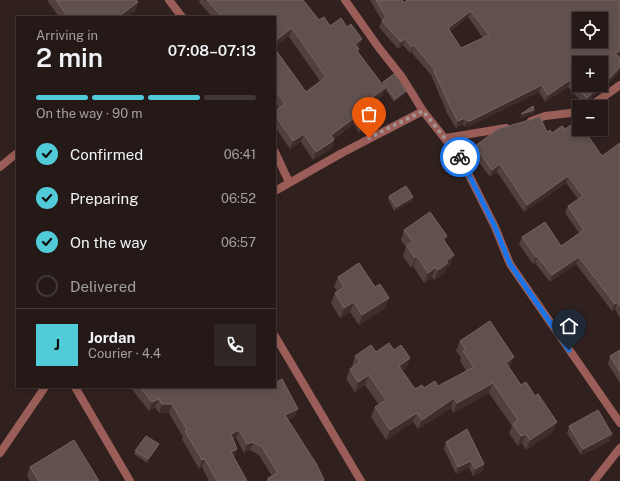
<!DOCTYPE html>
<html lang="en">
<head>
<meta charset="utf-8">
<style>
	:root { --surface:#241917; --page:#302624; --text:#f1f3f6; --muted:#a3a0a1; --line:#413836; --accent:#52cbd9 }
	body { margin:0; font-family:"Public Sans",sans-serif; background:var(--page); color:var(--text); height:100vh; display:flex; flex-direction:column; font-size:15px; white-space:nowrap }
	* { box-sizing:border-box; margin:0 }
	p { font-size:13px; color:var(--muted) }
	.icon { flex:none; width:22px; height:22px; fill:none; stroke:currentColor; stroke-width:2; stroke-linecap:round; stroke-linejoin:round }
	.map { position:relative; flex:1; overflow:hidden }
	.panel { position:absolute; left:16px; top:16px; width:260px; height:372px; display:flex; flex-direction:column; background:var(--surface); border-radius:0px; box-shadow:0 2px 6px #0003,0 0 0 1px var(--line) }
	.panel>* { flex:none }
	.fabs { position:absolute; left:572px; top:12px; display:grid; gap:8px }
	.fabs a { display:grid; place-items:center; width:36px; height:36px; border-radius:0px; background:var(--surface); box-shadow:0 2px 6px #0003,0 0 0 1px var(--line); font-size:20px }
	.pin { position:absolute; display:grid; place-items:center; width:34px; height:34px; color:#fff; margin:-41px -17px; border-radius:50% 50% 50% 0; rotate:-45deg; box-shadow:0 0 4px #0007 }
	.pin .icon { rotate:45deg }
	.courier { position:absolute; display:grid; place-items:center; width:40px; height:40px; margin:-20px; border:3px solid #1a73e8; border-radius:50%; background:#fff; color:#222; box-shadow:0 1px 5px #0007 }
	.summary em { font-style:normal; font-weight:600 }
	.summary div { display:flex; flex-direction:column-reverse }
	.summary { display:flex; align-items:center; justify-content:space-between; height:68px; padding:0 20px }
	h1 { font-size:26px; font-weight:600; line-height:30px }
	.bar { display:grid; grid-template-columns:repeat(4,1fr); gap:6px 4px; align-content:center; height:48px; padding:0 20px }
	.bar i { height:5px; border-radius:3px; background:var(--line) }
	.bar .active { background:var(--accent) }
	.bar p { grid-column:span 4 }
	.line { display:flex; align-items:center; gap:10px; padding:0 20px; border-top:1px solid var(--line) }
	.line div { flex:1 }
	.round { display:grid; place-items:center; flex:none; width:42px; height:42px; border-radius:0px; background:var(--page) }
	ol { padding:0 20px; list-style:none }
	li { display:flex; align-items:center; gap:12px; height:44px }
	li p { margin-inline-start:auto }
	li .icon { padding:4px; border-radius:50%; background:var(--accent); color:#111; stroke-width:4 }
	li:last-child { color:var(--muted) }
	li i { width:22px; height:22px; border:2px solid var(--line); border-radius:50% }
	.map>svg:first-child { display:block }
	.lines { fill:none; stroke-linecap:round; stroke-linejoin:round }
	.minor { stroke:#9a5d57; stroke-width:8 }
	.tertiary { stroke:#9a5d57; stroke-width:8 }
	.wall { fill:#51403e; fill-rule:evenodd }
	.shaded-wall { fill:#3d2d2b }
	.building { fill:#60504e; stroke:#746563; fill-rule:evenodd }
	.done { stroke:#a29695; stroke-width:4; stroke-dasharray:0 7.2 }
	.route { stroke:#1a73e8; stroke-width:5 }
</style>
</head>
<body>
<div class="map">
<svg width="620" height="481" viewBox="0 0 620 481">
	<rect width="100%" height="100%" fill="#30211f"/>
	<g class="lines">
		<!-- minor -->
		<g class="minor">
			<path d="M169,0L182,17"/>
			<path d="M345,0L379,48L402,77L423,111L461,159L495,227L510,264L620,423"/>
			<path d="M589,107L620,85"/>
			<path d="M531,121L545,116L579,112"/>
			<path d="M446,138L506,128"/>
			<path d="M275,152L289,182"/>
			<path d="M0,167L17,153"/>
			<path d="M275,191L342,153L423,111"/>
			<path d="M275,336L361,481"/>
			<path d="M75,387L130,481"/>
			<path d="M0,453L45,387"/>
		</g>
		<!-- tertiary -->
		<path class="tertiary" d="M594,481L620,448"/>
	</g>
	<!-- wall -->
	<g class="wall">
		<path d="M47,0H136L138,2L135,11L126,17H59Z"/>
		<path d="M200,0H303L319,20L330,26L359,47L358,48L359,49L358,52L382,84L383,82L405,94L394,102L385,89L382,96L367,107L370,127L359,133L354,124L334,139V140L332,148L313,160L301,142L290,149L275,127V111L279,108L275,102V49L306,92L320,81L275,17H212L199,2Z"/>
		<path d="M370,0H402L404,3L620,0L619,57L605,88L604,87L584,104L568,87L545,102L539,92L468,127H464L463,124L456,128L447,113L432,77V76L411,52L410,53L403,45L398,49L379,27L382,21ZM468,17L483,38L461,48L450,31Z"/>
		<path d="M565,129L602,156L620,143V318L615,309L612,311L576,264L550,282L535,263L533,264L519,244L522,237L561,246L579,233L565,213L568,206L578,199L566,183L524,212L497,172L490,177L472,153L475,146L547,132L552,133Z"/>
		<path d="M389,196L412,201L394,211L388,199Z"/>
		<path d="M404,230L447,236L445,243L450,265L446,268L444,273L434,280L432,277L424,283L413,266L411,268L403,256L406,247L401,240Z"/>
		<path d="M338,277L375,287L389,298L385,308L359,325L350,312L340,318L331,303L335,293L337,291L334,287Z"/>
		<path d="M460,341L510,367L509,368L521,385L535,396L557,422L553,432L526,450L522,443L518,446L509,433L512,426L489,393L453,413L451,408L418,429L413,422L386,440L371,417L375,407L379,405L365,385L355,392L346,379L350,369L353,367L352,366L355,356L376,352L394,350L410,358L406,368L402,371L415,389L438,386L466,371L460,361L461,357L456,351Z"/>
		<path d="M620,350V383L608,364L610,356Z"/>
		<path d="M277,382L298,409L294,417L288,420L324,480V481H266L268,478L272,476L259,455L250,450L244,453L236,438L233,439L237,449L234,457L247,481H209L202,467L199,469L182,439L183,437L169,413H159L155,407L149,411L130,387H275Z"/>
		<path d="M569,426L610,441L581,455L567,433Z"/>
		<path d="M446,442L484,464L482,471L473,476L469,468L456,474L444,449Z"/>
		<path d="M157,448L147,463L134,454L135,451Z"/>
		<path d="M30,467L99,481H30L27,476Z"/>
	</g>
	<!-- shaded-wall -->
	<g class="shaded-wall">
		<path d="M138,2L135,11L126,17H118Z"/>
		<path d="M471,11L468,17L445,34L448,28Z"/>
		<path d="M292,28L289,36L275,47V41Z"/>
		<path d="M362,39L359,47L352,52L355,44Z"/>
		<path d="M405,39L403,45L398,49L401,42Z"/>
		<path d="M414,45L411,52L410,53L412,47Z"/>
		<path d="M620,51V56L612,60L615,53Z"/>
		<path d="M620,67V71L605,88L607,81Z"/>
		<path d="M570,80L568,87L545,102L548,95Z"/>
		<path d="M606,80L604,87L584,104L587,98Z"/>
		<path d="M542,85L539,92L468,127H464L467,121Z"/>
		<path d="M385,88L382,96L362,111L365,103Z"/>
		<path d="M406,91L405,94L394,102L395,99Z"/>
		<path d="M534,110L533,114L520,118L521,114Z"/>
		<path d="M357,116L354,124L328,143L331,135Z"/>
		<path d="M465,118L463,124L456,128L458,121Z"/>
		<path d="M373,119L370,127L359,133L362,125Z"/>
		<path d="M304,134L301,142L290,149L293,141Z"/>
		<path d="M334,140L332,148L313,160L316,152Z"/>
		<path d="M500,164L497,172L490,177L492,170Z"/>
		<path d="M568,176L566,183L524,212L527,205Z"/>
		<path d="M413,197L412,201L394,211L396,207Z"/>
		<path d="M447,236L444,246L443,239Z"/>
		<path d="M454,255L450,265L446,268L444,273L434,280L438,270L446,261Z"/>
		<path d="M417,256L413,266L411,268L415,258Z"/>
		<path d="M537,256L535,263L533,264L536,257Z"/>
		<path d="M579,257L576,264L550,282L552,275Z"/>
		<path d="M436,267L432,277L424,283L428,273Z"/>
		<path d="M389,298L385,308L359,325L362,315Z"/>
		<path d="M354,302L350,312L340,318L344,308Z"/>
		<path d="M617,302L615,309L612,311L615,304Z"/>
		<path d="M514,357L510,367L502,372L506,363Z"/>
		<path d="M410,358L406,368L395,375L399,366Z"/>
		<path d="M369,375L365,385L355,392L358,382Z"/>
		<path d="M493,383L489,393L453,413L457,403Z"/>
		<path d="M454,398L451,408L418,429L422,420Z"/>
		<path d="M159,399L155,407L149,411L152,402Z"/>
		<path d="M162,404H172L169,413H159Z"/>
		<path d="M298,409L294,417L282,423L285,415Z"/>
		<path d="M417,413L413,422L386,440L390,430Z"/>
		<path d="M557,422L553,432L526,450L530,440Z"/>
		<path d="M239,430L236,438L228,442L231,434Z"/>
		<path d="M526,434L522,443L518,446L521,436Z"/>
		<path d="M612,434L610,441L581,455L583,449Z"/>
		<path d="M253,442L250,450L244,453L247,444Z"/>
		<path d="M159,444L157,448L147,463L148,459Z"/>
		<path d="M237,449L234,457L231,452Z"/>
		<path d="M205,459L202,467L199,469L202,460Z"/>
		<path d="M471,461L469,468L456,474L458,467Z"/>
		<path d="M484,464L482,471L473,476L475,469Z"/>
	</g>
	<!-- building -->
	<g class="building">
		<path d="M56,0H136L138,2L118,17H68Z"/>
		<path d="M207,0H303L319,20L324,17L330,26L341,18L347,27L351,24L362,39L355,44L359,49L357,51L385,88L365,103L373,119L362,125L357,116L331,135L334,140L316,152L304,134L293,141L275,115V111L285,104L275,90V49L306,92L326,77L292,28L275,41V17H222Z"/>
		<path d="M376,0H402L404,3L407,0H620V51L615,53L620,58V67L607,81L606,80L601,85V63H579V85H601L587,98L570,80L548,95L542,85L470,121H467L465,118L458,121L450,106L434,71L435,70L414,45L412,47L405,39L401,42L382,21L386,17ZM471,11L489,35L461,48L448,28ZM579,19H601V41H579Z"/>
		<path d="M394,74L406,91L395,99L383,82Z"/>
		<path d="M533,106L534,110L521,114Z"/>
		<path d="M540,117L547,132L550,130L552,133L562,126L565,129L577,121L579,123V129H583L602,156L620,143V306L617,302L615,304L579,257L552,275L537,256L536,257L522,237L545,222L561,246L584,230L568,206L583,196L568,176L527,205L500,164L492,170L475,146L498,129Z"/>
		<path d="M406,186L413,197L396,207L389,196Z"/>
		<path d="M430,212L447,236L443,239L454,255L446,261L448,263L438,270L436,267L428,273L417,256L415,258L407,246L413,242L404,230Z"/>
		<path d="M359,263L375,287L380,284L389,298L362,315L354,302L344,308L335,293L344,287L338,277Z"/>
		<path d="M490,321L514,357L506,363L521,385L526,382L535,396L538,394L557,422L530,440L526,434L521,436L513,424L518,420L493,383L457,403L454,398L422,420L417,413L390,430L375,407L386,400L369,375L358,382L350,369L360,362L355,356L371,345L376,352L389,343L394,350L401,345L410,358L399,366L415,389L422,385L424,388L435,381L438,386L474,367L463,351L465,349L460,341Z"/>
		<path d="M620,350V372L610,356Z"/>
		<path d="M275,378L277,382L282,379L298,409L285,415L317,465L324,480L322,481H269L268,478L278,473L262,447L253,442L247,444L239,430L231,434L237,449L231,452L247,481H217L205,459L202,460L185,431L187,430L172,404H162L159,399L152,402L140,387H275Z"/>
		<path d="M598,410L612,434L583,449L569,426Z"/>
		<path d="M467,429L484,464L475,469L471,461L458,467L446,442Z"/>
		<path d="M146,436L159,444L148,459L135,451Z"/>
		<path d="M74,440L99,481H39L30,467Z"/>
	</g>
	<g class="lines">
		<!-- done -->
		<path class="done" d="M369,138L423,111L460,157"/>
		<!-- route -->
		<path class="route" d="M460,157L495,227L510,264L569,350"/>
	</g>
</svg>
<div class="fabs">
<a><svg class="icon" aria-label="locate" viewBox="0 0 24 24"><circle cx="12" cy="12" r="6"/><path d="M12 2v4M12 18v4M2 12h4M18 12h4"/></svg></a>
<a>+</a>
<a>−</a>
</div>
<div class="pin" style="left:369px;top:138px;background:#ea580c"><svg class="icon" aria-label="bag" viewBox="0 0 24 24"><path d="M5 8h14l-1 12H6zM9 8a3 3 0 0 1 6 0"/></svg></div>
<div class="pin" style="left:569px;top:350px;background:#1f2937"><svg class="icon" aria-label="home" viewBox="0 0 24 24"><path d="M3 11l9-7 9 7M6 9v11h12V9"/></svg></div>
<div class="courier" style="left:460px;top:157px"><svg class="icon" aria-label="bike" viewBox="0 0 24 24"><circle cx="6" cy="16" r="4"/><circle cx="18" cy="16" r="4"/><path d="M6 16l4-8h5l3 8M10 8l3 8H6M13 5h3"/></svg></div>
<section class="panel">
<div class="summary"><div><h1>2 min</h1><p>Arriving in</p></div><em>07:08–07:13</em></div>
<div class="bar"><i class="active"></i><i class="active"></i><i class="active"></i><i></i><p>On the way · 90 m</p></div>
<ol>
<li><svg class="icon" aria-label="check" viewBox="0 0 24 24"><path d="M5 12l5 5 9-10"/></svg>Confirmed<p>06:41</p></li>
<li><svg class="icon" aria-label="check" viewBox="0 0 24 24"><path d="M5 12l5 5 9-10"/></svg>Preparing<p>06:52</p></li>
<li><svg class="icon" aria-label="check" viewBox="0 0 24 24"><path d="M5 12l5 5 9-10"/></svg>On the way<p>06:57</p></li>
<li><i></i>Delivered</li>
</ol>
<div class="line" style="height:72px"><b class="round" style="background:var(--accent);color:#111">J</b><div><b>Jordan</b><p>Courier · 4.4</p></div><a class="round"><svg class="icon" aria-label="phone" viewBox="0 0 24 24"><path d="M5 4h4l2 5-3 2q2 4 5 5l2-3 5 2v4C11 20 4 13 5 4z"/></svg></a></div>
</section>
</div>
</body>
</html>
